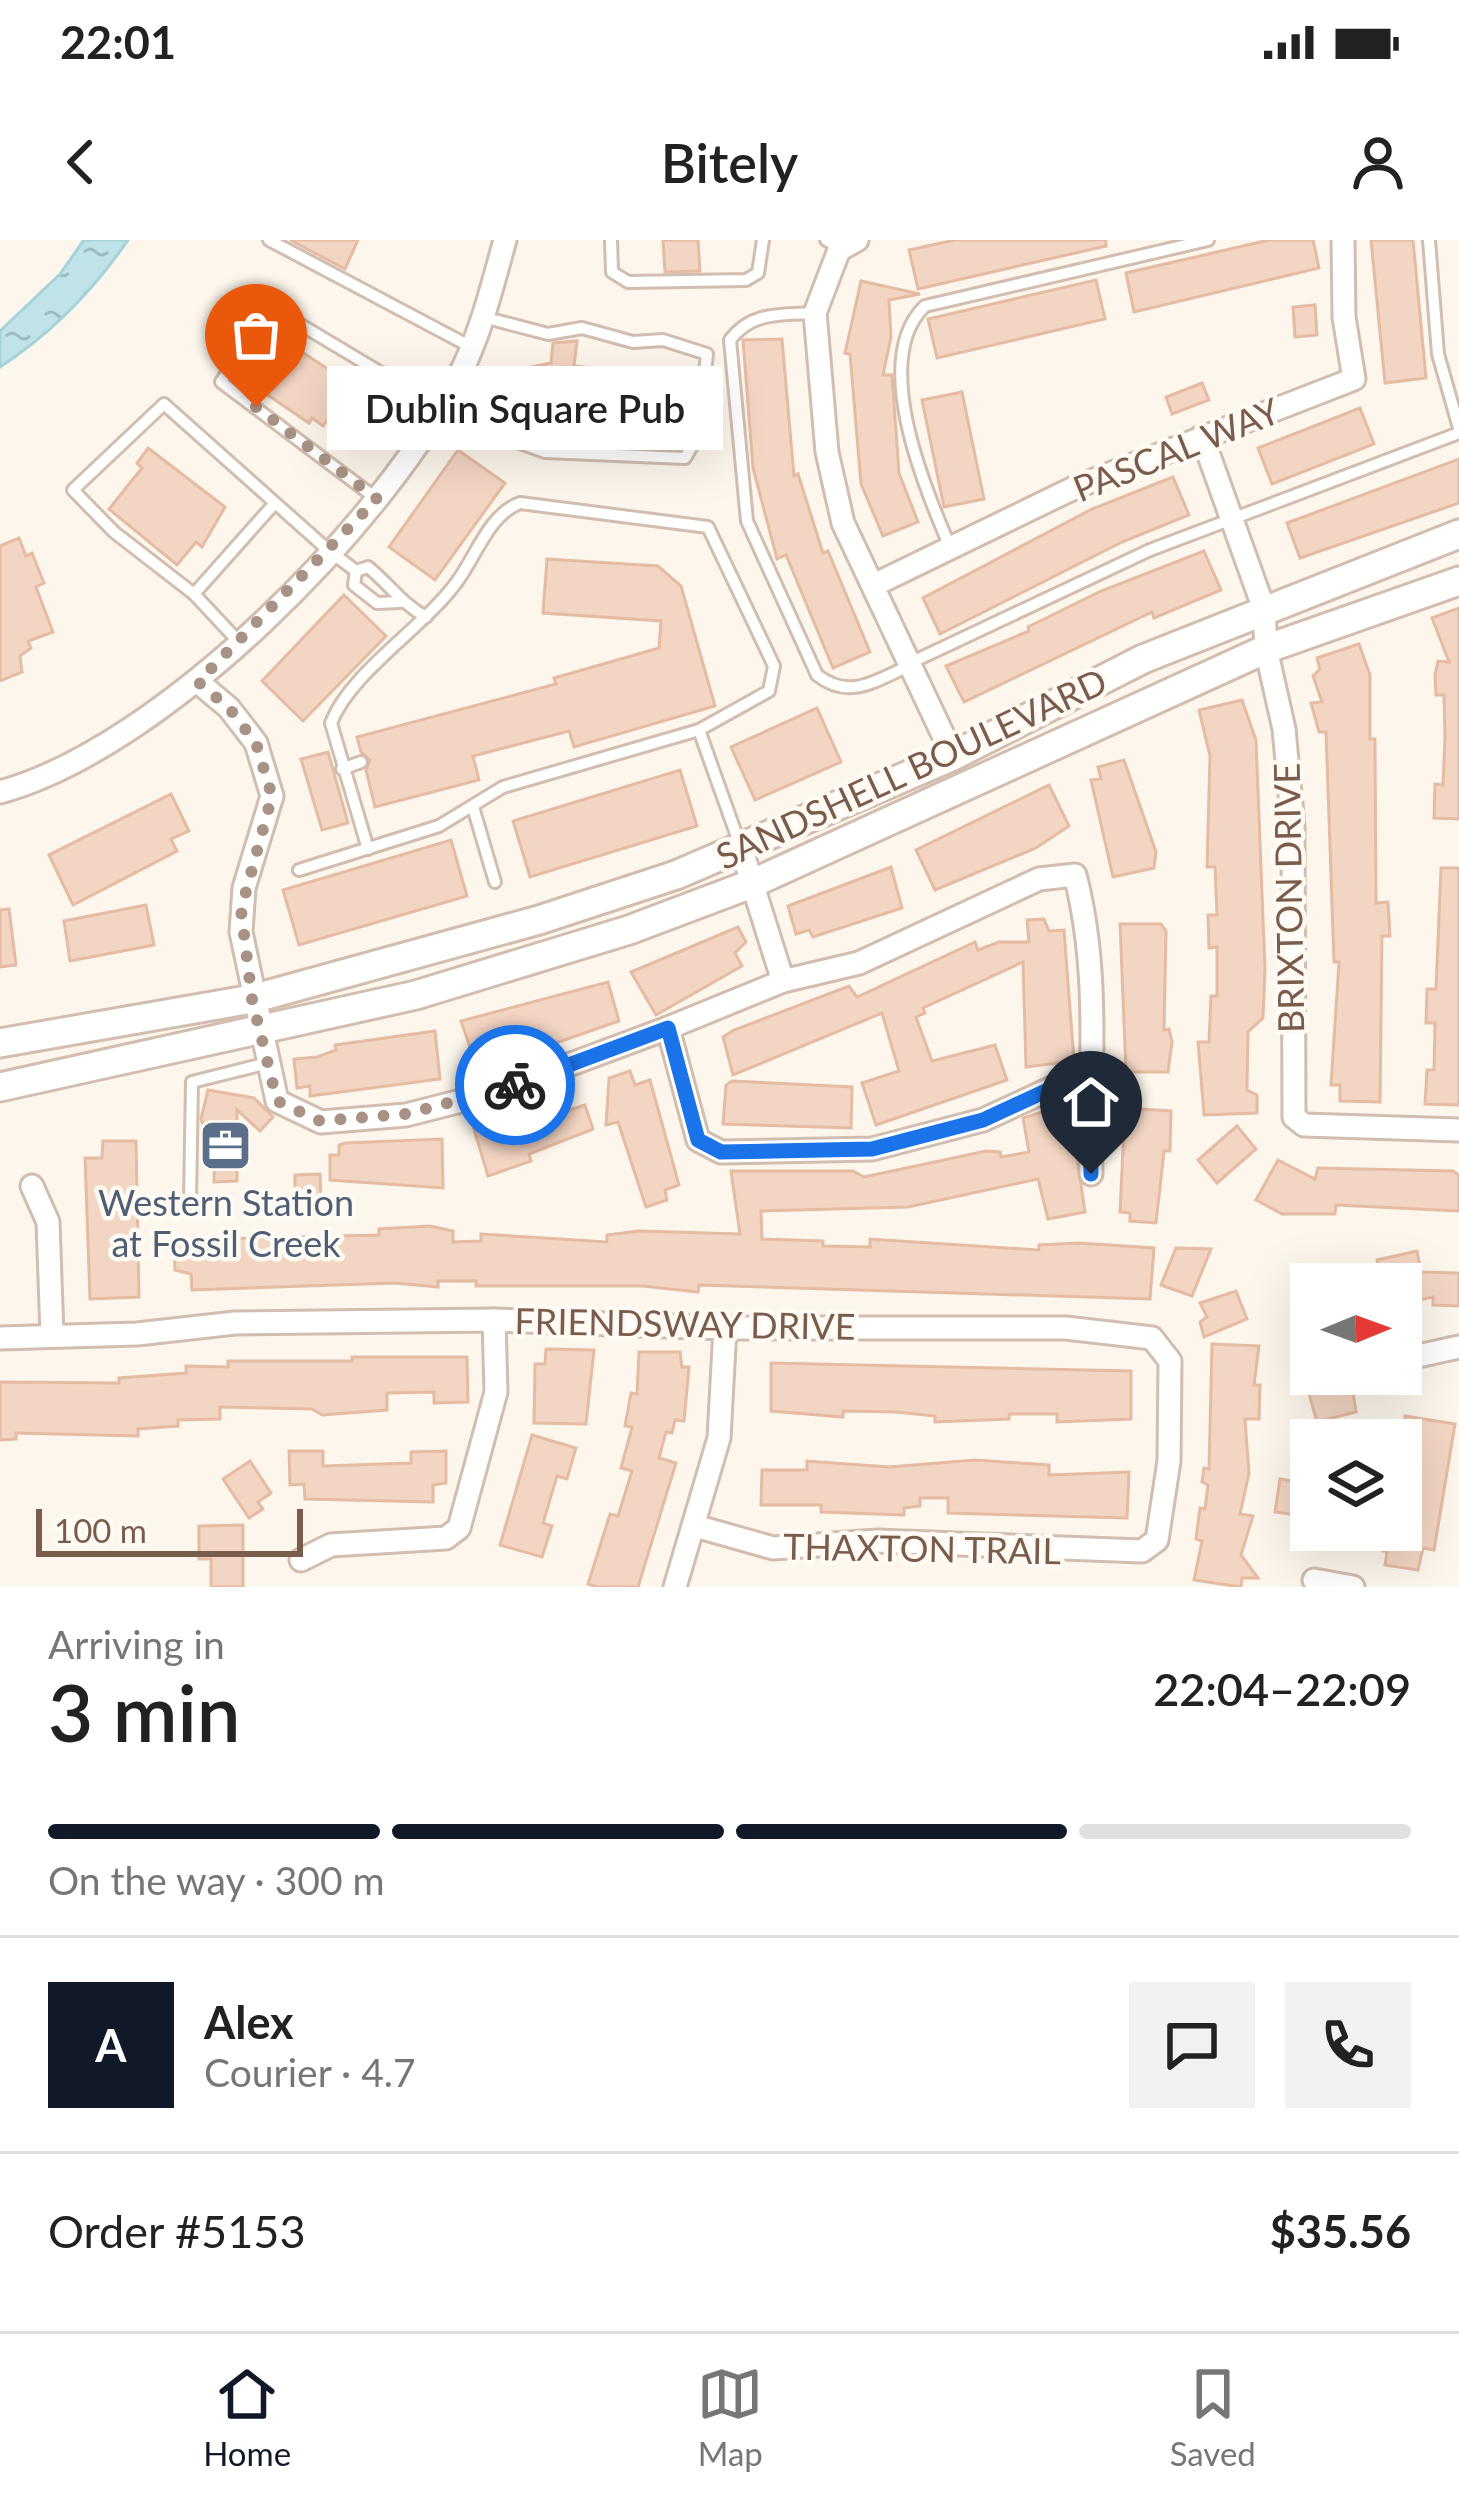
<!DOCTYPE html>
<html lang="en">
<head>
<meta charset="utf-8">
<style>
	:root { --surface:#fff; --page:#f2f2f2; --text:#222; --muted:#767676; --line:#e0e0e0; --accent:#111827 }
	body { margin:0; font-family:Lato,sans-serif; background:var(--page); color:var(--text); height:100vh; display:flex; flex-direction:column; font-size:45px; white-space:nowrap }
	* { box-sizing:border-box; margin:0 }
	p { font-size:39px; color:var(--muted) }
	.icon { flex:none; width:66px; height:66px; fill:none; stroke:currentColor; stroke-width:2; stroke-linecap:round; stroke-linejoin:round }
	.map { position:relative; height:1347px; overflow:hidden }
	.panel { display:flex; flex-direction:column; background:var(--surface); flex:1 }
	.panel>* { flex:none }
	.needle { width:78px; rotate:89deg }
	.buttons { position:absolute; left:1290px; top:1023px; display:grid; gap:24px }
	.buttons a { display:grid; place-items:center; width:132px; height:132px; border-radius:0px; background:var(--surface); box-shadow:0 12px 48px #0002; font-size:60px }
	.scale { position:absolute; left:36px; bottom:30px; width:267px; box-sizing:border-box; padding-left:12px; border:6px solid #7a5c4d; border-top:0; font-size:33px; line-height:42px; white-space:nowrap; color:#7a5c4d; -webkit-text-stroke:9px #fffaf3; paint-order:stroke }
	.pin { position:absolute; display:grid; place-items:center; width:102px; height:102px; color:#fff; margin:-123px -51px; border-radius:50% 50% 50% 0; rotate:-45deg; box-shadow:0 0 12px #0007 }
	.pin .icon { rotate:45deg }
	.courier { position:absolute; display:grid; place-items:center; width:120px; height:120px; margin:-60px; border:9px solid #1a73e8; border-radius:50%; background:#fff; color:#222; box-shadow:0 3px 15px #0007 }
	.bubble { position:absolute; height:84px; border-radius:0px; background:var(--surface); box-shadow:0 12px 48px #0002; font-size:39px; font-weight:600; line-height:84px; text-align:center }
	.overview em { font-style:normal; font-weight:600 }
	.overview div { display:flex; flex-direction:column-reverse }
	.overview { display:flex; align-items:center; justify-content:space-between; height:204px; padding:0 48px }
	h1 { font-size:78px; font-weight:600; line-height:90px }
	.bar { display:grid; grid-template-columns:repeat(4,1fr); gap:18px 12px; align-content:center; height:144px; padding:0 48px }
	.bar i { height:15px; border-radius:9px; background:var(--line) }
	.bar .on { background:var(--accent) }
	.bar p { grid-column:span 4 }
	.line { display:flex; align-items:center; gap:30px; padding:0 48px; border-top:3px solid var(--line) }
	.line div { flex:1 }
	.round { display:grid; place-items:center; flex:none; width:126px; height:126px; border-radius:0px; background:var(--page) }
	.status { display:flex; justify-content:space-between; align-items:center; height:84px; padding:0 60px; background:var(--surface); direction:ltr }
	.status svg { height:33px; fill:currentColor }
	header { display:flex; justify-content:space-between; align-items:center; height:156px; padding:0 48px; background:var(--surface); font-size:54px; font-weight:600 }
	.tab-bar { display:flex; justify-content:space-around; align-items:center; height:168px; border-top:3px solid var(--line); background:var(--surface); font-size:33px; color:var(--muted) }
	.tab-bar a { display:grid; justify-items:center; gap:6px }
	.tab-bar .on { color:var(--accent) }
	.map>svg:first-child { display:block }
	.water { fill:url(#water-ripples); stroke:#a5d3da; stroke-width:3 }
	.building { fill:#f3d5c3; stroke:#e6bba3; stroke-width:3 }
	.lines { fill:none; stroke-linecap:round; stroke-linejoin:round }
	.service-casing { stroke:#d1beb0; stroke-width:16 }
	.minor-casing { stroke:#d1beb0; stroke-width:27 }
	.tertiary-casing { stroke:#d1beb0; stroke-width:33 }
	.service { stroke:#fff; stroke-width:10 }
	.minor { stroke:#fff; stroke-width:21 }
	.tertiary { stroke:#fff; stroke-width:27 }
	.done { stroke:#a89285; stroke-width:12; stroke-dasharray:0 21.6 }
	.route { stroke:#1a73e8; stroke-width:15 }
	.labels { text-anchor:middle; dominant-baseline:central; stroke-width:9; stroke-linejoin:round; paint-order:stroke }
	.street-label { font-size:36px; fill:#7a5c4d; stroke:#fffaf3 }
	.service-label { font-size:36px; fill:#4e5e75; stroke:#fffaf3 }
</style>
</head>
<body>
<div class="status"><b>22:01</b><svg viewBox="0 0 49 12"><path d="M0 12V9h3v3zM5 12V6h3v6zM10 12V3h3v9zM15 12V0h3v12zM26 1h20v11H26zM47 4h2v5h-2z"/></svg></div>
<header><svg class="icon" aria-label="back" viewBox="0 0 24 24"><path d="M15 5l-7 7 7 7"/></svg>Bitely<svg class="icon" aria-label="person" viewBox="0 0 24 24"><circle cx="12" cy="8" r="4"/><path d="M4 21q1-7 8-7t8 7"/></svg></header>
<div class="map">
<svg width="1459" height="1347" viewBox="0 0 1459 1347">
	<defs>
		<pattern id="water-ripples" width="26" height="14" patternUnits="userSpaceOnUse" patternTransform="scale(3)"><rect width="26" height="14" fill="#bfe3e8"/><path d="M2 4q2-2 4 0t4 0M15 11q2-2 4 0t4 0" fill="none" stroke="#a0bbbe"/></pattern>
	</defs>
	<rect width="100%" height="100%" fill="#fdf6ec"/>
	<!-- water -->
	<path class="water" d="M84,0H128C93,51 52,93 0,127V91L60,34Z"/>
	<!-- building -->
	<g class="building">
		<path d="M290,0H358L345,29Z"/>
		<path d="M663,0H698L700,31L665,32Z"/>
		<path d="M955,0H1106V6L918,49L909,10Z"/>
		<path d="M1269,0H1313L1319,28L1134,72L1126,33Z"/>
		<path d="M1371,0H1413L1426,138L1385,143Z"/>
		<path d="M1096,40L1105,79L937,118L928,79Z"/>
		<path d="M861,41L920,54L889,60L891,97L883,135H892L899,233L918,282L883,296L861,244L850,114L845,113Z"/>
		<path d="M1315,65L1317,95L1295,97L1293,67Z"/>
		<path d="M782,99L794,236L798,234L823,313L828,311L870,412L833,428L786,315L777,319L753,228L743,100Z"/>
		<path d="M284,100L340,137L336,144L347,151L323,186L312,178L309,183L241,137L250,122L264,132Z"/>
		<path d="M577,101L574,126L676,136L675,148H682L671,190L527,176L531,127L551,123L553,103Z"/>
		<path d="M1202,143L1209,160L1172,174L1166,157Z"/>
		<path d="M962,152L984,259L944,267L922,160Z"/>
		<path d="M1360,168L1374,204L1272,244L1258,208Z"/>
		<path d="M148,208L225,267L202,307L196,302L177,325L109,269L142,228L137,223Z"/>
		<path d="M458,210L505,243L435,340L389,307Z"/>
		<path d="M1459,219V263L1300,318L1287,283Z"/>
		<path d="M1173,237L1189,275L1122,302L940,394L923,358L1092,269Z"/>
		<path d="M19,298L26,316L32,313L44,343L36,347L53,392L28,401L31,408L20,416L22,432L0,441V306Z"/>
		<path d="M1204,311L1221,350L1154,378L1152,372L964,462L946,426L1029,391L1028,387L1101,351Z"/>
		<path d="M547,319L658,326L681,346L715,466L574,507L569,491L473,516L479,540L375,567L366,530L370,520L361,512L357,497L556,444L554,438L659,408L661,381L543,373Z"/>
		<path d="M344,355L386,396L303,481L262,441Z"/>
		<path d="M1459,368V579L1434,578L1435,544L1443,545L1445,497L1444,455H1436L1435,435L1438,421L1449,422L1432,378Z"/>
		<path d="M1359,404L1370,435V499H1375L1376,663L1388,662L1390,696H1382L1380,862L1340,861V845H1331L1339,722H1334L1326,492H1319L1311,463L1322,462L1313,436L1320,429L1317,418Z"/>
		<path d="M1242,460L1256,500L1265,729L1263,778L1248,792L1247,850L1257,855V873L1204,875L1198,802H1209L1211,756H1217V707L1209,708L1208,675H1217L1215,627H1207L1210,516L1199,470Z"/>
		<path d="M817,468L841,522L755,560L731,507Z"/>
		<path d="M328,512L348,583L322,590L301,519Z"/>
		<path d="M1124,520L1156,612L1154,628L1113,637L1091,540L1101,539L1098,527Z"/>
		<path d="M680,530L697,586L530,637L513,581Z"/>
		<path d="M1049,545L1069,586L1036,608L935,650L916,610Z"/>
		<path d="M171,554L189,591L171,599L177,611L73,665L49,615Z"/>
		<path d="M451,600L467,656L299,705L283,650Z"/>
		<path d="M891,627L902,668L813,697L809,690L796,694L788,666Z"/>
		<path d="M1441,628H1459V865L1425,864L1427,830H1434L1435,783H1426L1427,749H1436Z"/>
		<path d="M146,665L154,705L70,721L64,681Z"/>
		<path d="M9,669L16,725L0,727V670Z"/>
		<path d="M1044,679L1049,691L1064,690L1074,821L1026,827L1023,722L923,768L925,773L916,777L932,821L995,805L1007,840L876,885L862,843L899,831L882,773L733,835L723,797L734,790L849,746L857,757L975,702L978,710L999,702H1029L1027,680Z"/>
		<path d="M1120,684H1161L1166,691L1164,790L1169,789L1172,802L1168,832H1126Z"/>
		<path d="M738,687L746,702L735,713L742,726L656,775L631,732Z"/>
		<path d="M608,742L619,781L478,830L461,781Z"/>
		<path d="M435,791L440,839L310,856V846L297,848L294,819L317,817L336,810L335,805Z"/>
		<path d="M630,831L635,845L650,840L679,945L665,950L667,960L646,967L618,882L606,885L609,838Z"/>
		<path d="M732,841L852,847L851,888L723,884L726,845Z"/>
		<path d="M208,850L254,858L273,877L260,891L237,870V941L214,942L215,886L204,887L201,879Z"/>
		<path d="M567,860L570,870L585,865L593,889L529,914L531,921L488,936L474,889Z"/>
		<path d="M1069,863L1085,972L1048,979L1038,939L908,967L761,971L762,999L823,1001V1006L870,1007V999L1039,1010V1005L1078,1003L1154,1008L1150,1059L699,1045L698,1052L643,1046H476V1041H438V1047L395,1043L192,1050L191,1034L175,1030L174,1000L379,995V989L430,986L453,991V1002L481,1001V994L607,1002V995L638,991L740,994L731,931H853L864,937L986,911L1000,912L1001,917L1029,912L1023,878Z"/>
		<path d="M1125,868L1171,871L1170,911H1164L1156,983L1130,981V973L1120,972Z"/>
		<path d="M1237,886L1256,909L1217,943L1198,920Z"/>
		<path d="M442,899L443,948L330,940V915H339V905L345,903Z"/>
		<path d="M103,901H136L139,1057L90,1059L85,918H102Z"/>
		<path d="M1278,920L1315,939L1318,928L1453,931L1459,935V971L1336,965L1335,974H1282L1256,960Z"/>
		<path d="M320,934L321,957H295V935Z"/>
		<path d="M1176,1008L1211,1009L1192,1056L1161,1045Z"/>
		<path d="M1417,1011L1421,1032L1459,1033V1066L1433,1065V1057L1401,1064V1044H1382L1377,1020Z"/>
		<path d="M1236,1051L1247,1079L1204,1097L1200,1082L1207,1077L1200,1063Z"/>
		<path d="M1212,1104L1259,1106L1254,1145H1260L1259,1179H1245L1249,1233L1240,1274L1253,1276L1241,1315L1258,1338H1242L1241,1347L1194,1340L1202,1301L1196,1299L1200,1268L1205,1269L1208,1245L1202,1242L1204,1228L1209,1229Z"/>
		<path d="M546,1109L594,1110L586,1184L534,1183L535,1124H545Z"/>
		<path d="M639,1112H680L682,1127H689L684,1181L675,1180L672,1193L666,1192L659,1218L676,1223L638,1347H598L588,1344L610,1274L618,1276L632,1231L621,1228L632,1187L625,1186L631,1153L637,1154Z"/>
		<path d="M352,1117H467L468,1162L434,1163V1152L387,1153V1170L322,1175L312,1169L220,1167V1179L178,1180V1186L138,1189V1196L16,1193V1199L0,1200V1142L119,1143V1138L186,1133V1126L228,1127V1121H352Z"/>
		<path d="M771,1123L1131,1131V1179L1057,1182V1174H1009V1179L935,1182V1176L896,1172L843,1171V1177L771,1171Z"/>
		<path d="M1350,1134L1356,1172L1317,1182L1306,1143Z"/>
		<path d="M1405,1176L1455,1184L1434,1310L1423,1308L1418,1330L1385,1325L1387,1311H1383L1385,1294L1401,1290Z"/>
		<path d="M532,1195L576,1208L567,1239L557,1236L543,1283L552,1286L542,1317L500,1305Z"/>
		<path d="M289,1211H323V1226L411,1223V1212L446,1211V1243L433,1245V1262L305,1259L304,1244L290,1245Z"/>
		<path d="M975,1220L1049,1225V1235L1129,1232L1127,1278L948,1273V1258H920V1266L904,1268V1275L821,1272V1265H761L762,1230H807V1221L889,1227Z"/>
		<path d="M250,1221L271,1253L258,1262L263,1269L249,1278L223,1239Z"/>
		<path d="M1280,1239L1311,1244V1277L1275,1272Z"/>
		<path d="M243,1285V1347H211V1319H199V1286Z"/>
	</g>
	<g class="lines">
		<defs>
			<g id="service">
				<path d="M269,0L471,107"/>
				<path d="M611,0L612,32L628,42L746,40L758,33L763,0"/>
				<path d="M826,0L842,9"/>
				<path d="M1429,0L1438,114L1459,188"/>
				<path d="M814,73C781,75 752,71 730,100L747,281L817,435C850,461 876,440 911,425"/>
				<path d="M377,259L221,142L271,67L440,168L506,198L545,212L685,218L698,196L707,114L663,100L633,102L582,88L548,94L483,77"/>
				<path d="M275,263L194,354L114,292L73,250L164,164L328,310L356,331L368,327C390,345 401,363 426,377"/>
				<path d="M950,307C924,247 870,118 925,66L1208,0"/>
				<path d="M356,331L354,345L377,363L400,362"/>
				<path d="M194,354L238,401"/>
				<path d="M910,423L1150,310L1459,193"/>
				<path d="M699,490L740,605"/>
				<path d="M342,529L361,522"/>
				<path d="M473,567L495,642"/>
				<path d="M299,630L439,586L503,547L699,490L769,451L774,426L708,287L520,263C488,275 476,317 456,343C423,388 351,432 331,483L368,609"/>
				<path d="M190,961L192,842L268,823"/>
			</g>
			<g id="minor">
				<path d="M857,0L839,10L815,73L827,212L843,283L953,516"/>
				<path d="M1202,196L1264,369L1266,409L1284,489L1293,585L1294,877L1304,885L1459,890"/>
				<path d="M874,345L1076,247L1354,139L1344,77L1343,0"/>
				<path d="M198,442L229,468L256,503L272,556L244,648L241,692L277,861L321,882L406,875L496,852L668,788"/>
				<path d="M0,552C163,508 389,279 462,130C482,89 493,43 505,0"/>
				<path d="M742,611L783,741"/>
				<path d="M1089,831L983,880L872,909L721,912L698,900L668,788L783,741L859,723L1039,639L1075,635C1101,735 1089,833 1091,934"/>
				<path d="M32,946L48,982L52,1095"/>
				<path d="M0,1098L137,1094L235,1083L494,1080L725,1088H1066L1152,1098L1170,1121L1169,1221L1157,1300L1142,1311L878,1301L773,1308L695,1286"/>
				<path d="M1409,1118L1459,1107"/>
				<path d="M301,1320L331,1305L446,1298L459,1288L496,1152L494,1080"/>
				<path d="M1314,1340L1353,1347"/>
				<path d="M675,1347L719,1198L725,1088"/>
			</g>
			<g id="tertiary">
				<path d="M0,803L252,759L539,680L676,635L953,516L1143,419L1459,294"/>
				<path d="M0,847L416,755L629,690L751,644L1266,409L1459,341"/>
			</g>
		</defs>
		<!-- service casing -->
		<use href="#service" class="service-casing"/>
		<!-- minor casing -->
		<use href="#minor" class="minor-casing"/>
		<!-- tertiary casing -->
		<use href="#tertiary" class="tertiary-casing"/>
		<!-- service -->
		<use href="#service" class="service"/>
		<!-- minor -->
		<use href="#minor" class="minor"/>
		<!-- tertiary -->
		<use href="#tertiary" class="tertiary"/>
	</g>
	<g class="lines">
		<!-- done -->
		<path class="done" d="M256,167L377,259L198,442L229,468L256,503L272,556L241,670L252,759L277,861L320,881L406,874L515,845"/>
		<!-- route -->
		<path class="route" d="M515,845L668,788L698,900L721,912L872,909L983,880L1089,831L1091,934"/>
	</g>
	<!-- icons -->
	<defs>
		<symbol id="office-square" viewBox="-11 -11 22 22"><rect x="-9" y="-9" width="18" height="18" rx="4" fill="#5c6f8a" stroke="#fffaf3"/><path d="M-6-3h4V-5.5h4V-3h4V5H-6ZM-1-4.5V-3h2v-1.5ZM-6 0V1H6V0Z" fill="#fff"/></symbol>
	</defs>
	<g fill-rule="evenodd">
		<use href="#office-square" x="196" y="876" width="59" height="59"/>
	</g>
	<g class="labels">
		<!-- street labels -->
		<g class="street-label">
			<text transform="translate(1176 209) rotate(-22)">PASCAL WAY</text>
			<text transform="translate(911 528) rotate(-25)">SANDSHELL BOULEVARD</text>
			<text transform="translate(1288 658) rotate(-91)">BRIXTON DRIVE</text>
			<text transform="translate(685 1083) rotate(1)">FRIENDSWAY DRIVE</text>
			<text transform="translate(922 1308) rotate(1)">THAXTON TRAIL</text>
		</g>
		<!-- service labels -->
		<g class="service-label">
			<text x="226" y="962">Western Station<tspan x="226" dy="41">at Fossil Creek</tspan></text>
		</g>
	</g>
</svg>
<div class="buttons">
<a><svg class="needle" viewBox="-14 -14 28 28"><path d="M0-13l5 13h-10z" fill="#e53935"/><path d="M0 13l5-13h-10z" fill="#767676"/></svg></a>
<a><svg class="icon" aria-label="layers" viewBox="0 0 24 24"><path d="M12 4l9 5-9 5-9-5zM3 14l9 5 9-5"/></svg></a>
</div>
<div class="scale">100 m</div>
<div class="pin" style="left:256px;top:167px;background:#ea580c"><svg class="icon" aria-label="bag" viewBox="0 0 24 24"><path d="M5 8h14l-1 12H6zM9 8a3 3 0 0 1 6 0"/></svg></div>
<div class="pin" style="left:1091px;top:934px;background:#1f2937"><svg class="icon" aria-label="home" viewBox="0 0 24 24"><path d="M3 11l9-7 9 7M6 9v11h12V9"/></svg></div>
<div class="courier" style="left:515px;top:845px"><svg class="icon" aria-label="bike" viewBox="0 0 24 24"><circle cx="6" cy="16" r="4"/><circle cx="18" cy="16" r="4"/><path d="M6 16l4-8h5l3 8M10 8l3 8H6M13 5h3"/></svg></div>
<div class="bubble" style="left:327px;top:126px;width:396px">Dublin Square Pub</div>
</div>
<section class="panel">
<div class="overview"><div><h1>3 min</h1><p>Arriving in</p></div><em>22:04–22:09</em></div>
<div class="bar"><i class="on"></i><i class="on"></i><i class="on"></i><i></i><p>On the way · 300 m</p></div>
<div class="line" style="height:216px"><b class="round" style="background:var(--accent);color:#fff">A</b><div><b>Alex</b><p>Courier · 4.7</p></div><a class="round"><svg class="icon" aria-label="chat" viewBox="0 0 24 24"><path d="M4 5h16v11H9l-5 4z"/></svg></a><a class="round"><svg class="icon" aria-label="phone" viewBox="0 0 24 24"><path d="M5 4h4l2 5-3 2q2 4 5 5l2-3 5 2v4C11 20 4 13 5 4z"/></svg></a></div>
<div class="line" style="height:156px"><div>Order #5153</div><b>$35.56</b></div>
</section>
<nav class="tab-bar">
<a class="on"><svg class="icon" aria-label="home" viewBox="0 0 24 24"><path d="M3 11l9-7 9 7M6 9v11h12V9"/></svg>Home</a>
<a><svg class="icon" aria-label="map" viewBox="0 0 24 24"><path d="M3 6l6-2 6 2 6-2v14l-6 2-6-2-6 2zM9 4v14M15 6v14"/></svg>Map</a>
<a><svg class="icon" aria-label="saved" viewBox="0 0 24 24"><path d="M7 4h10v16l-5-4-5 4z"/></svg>Saved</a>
</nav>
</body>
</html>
